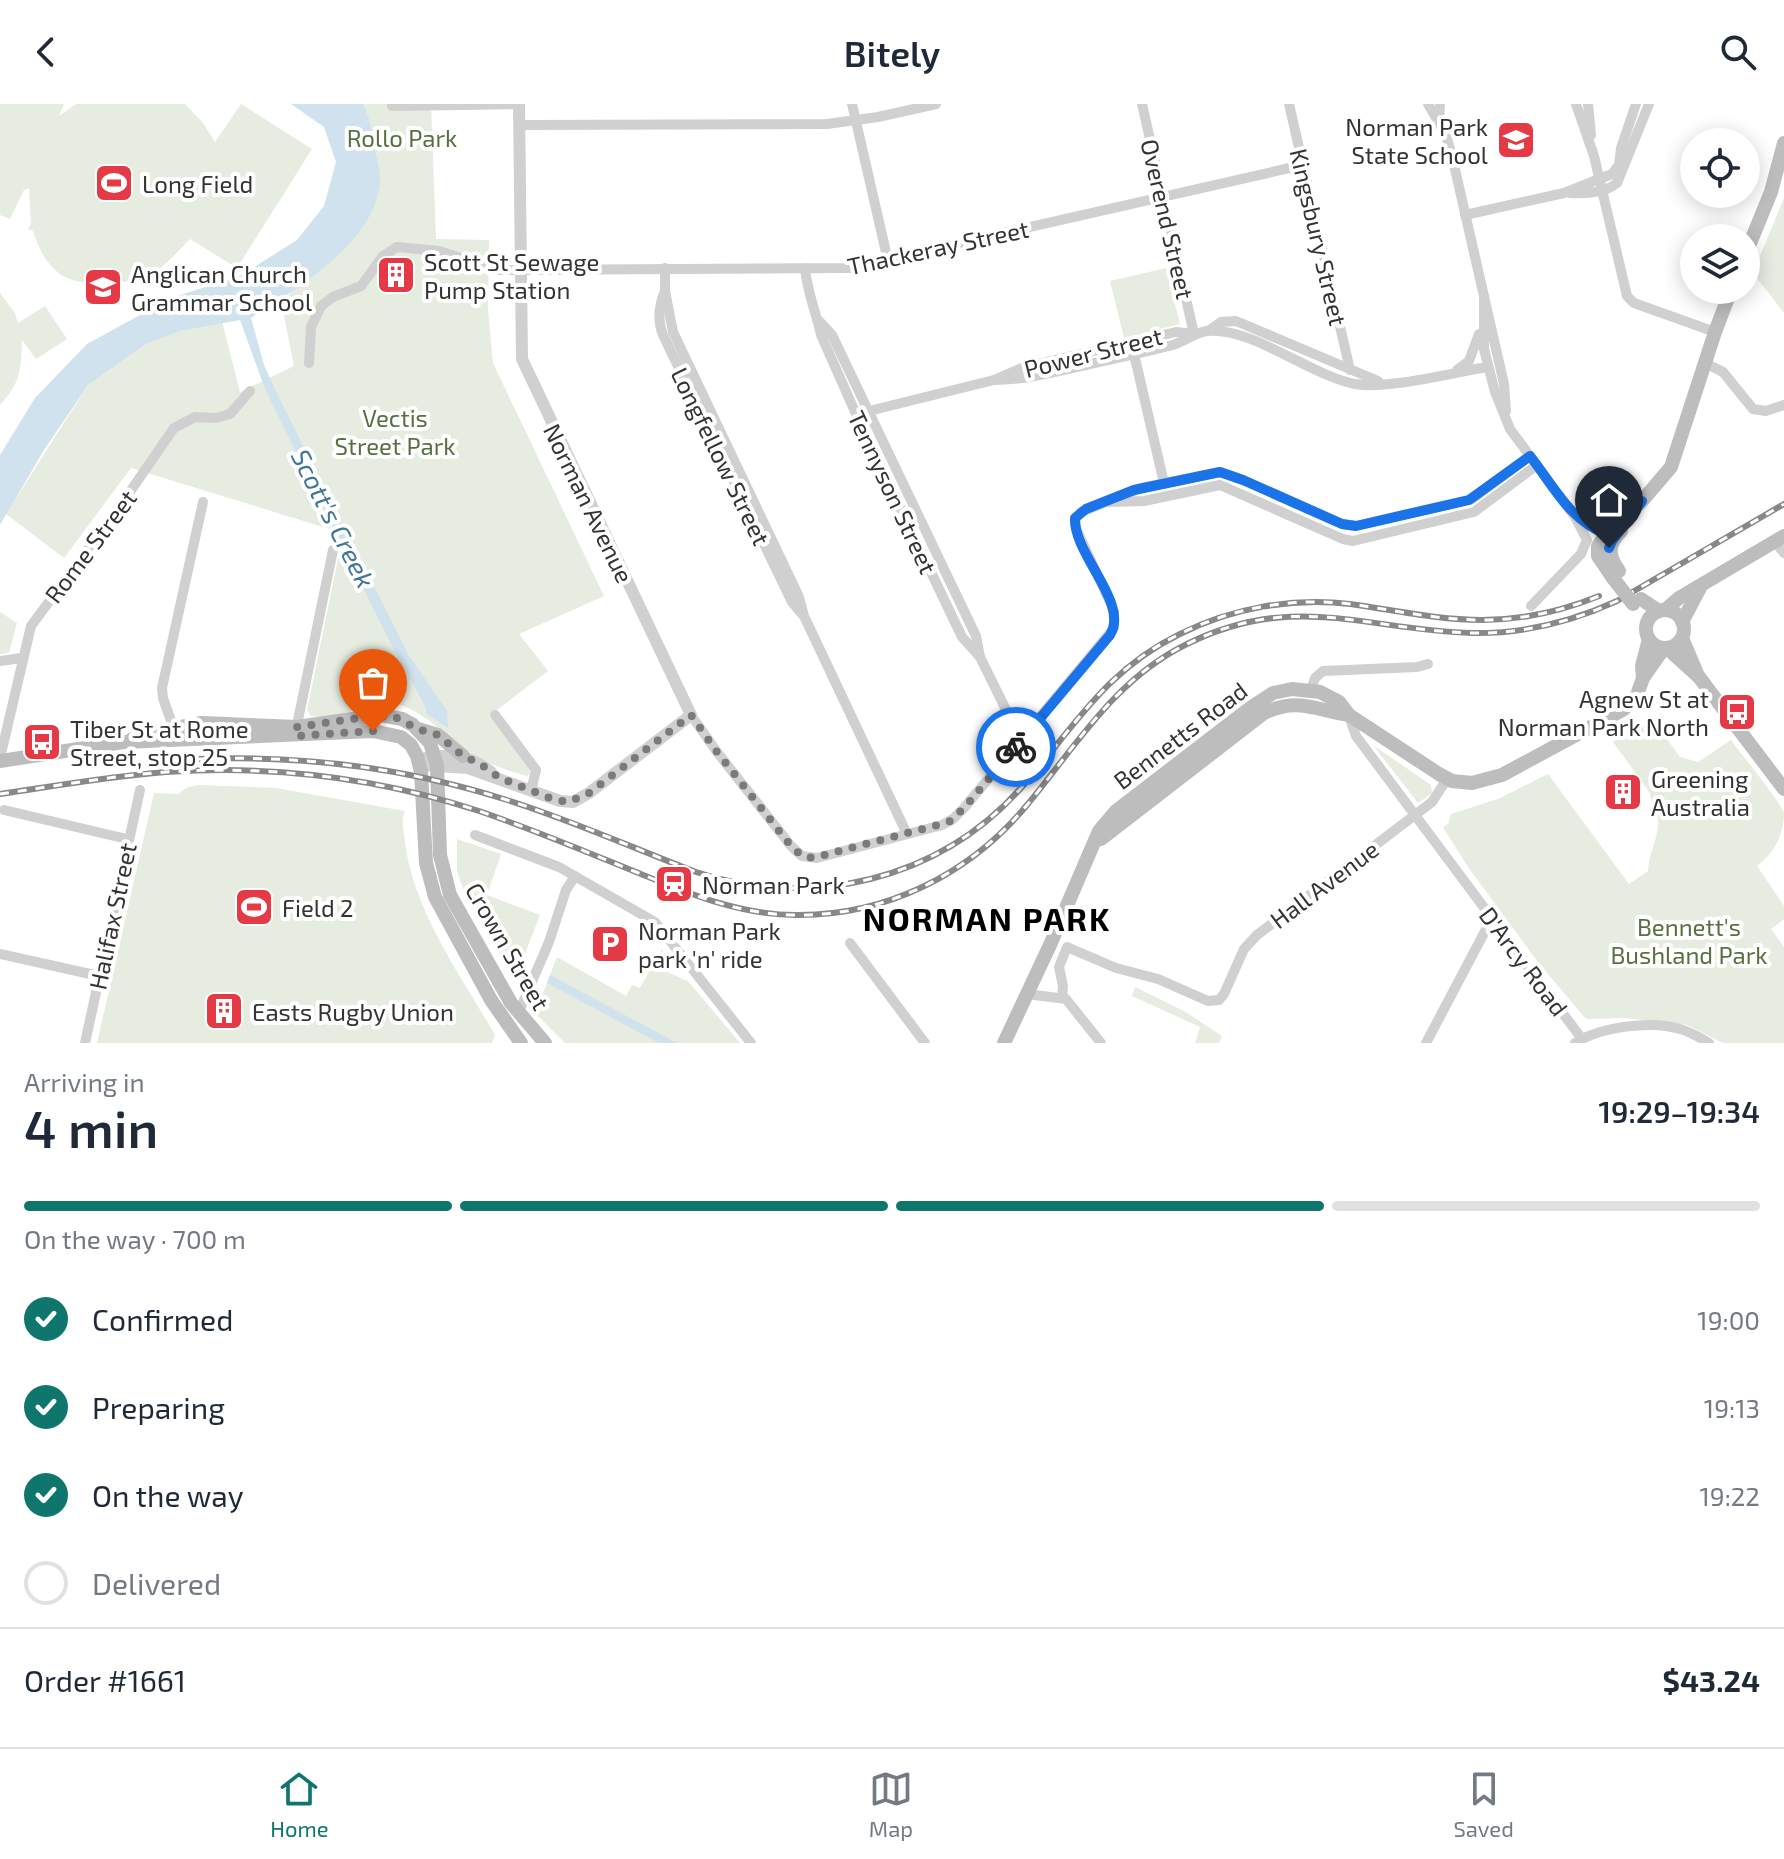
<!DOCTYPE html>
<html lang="en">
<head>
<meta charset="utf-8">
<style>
	:root { --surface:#fff; --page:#f6f6f7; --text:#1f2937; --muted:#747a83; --line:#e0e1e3; --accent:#0f766e }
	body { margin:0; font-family:"Exo 2",sans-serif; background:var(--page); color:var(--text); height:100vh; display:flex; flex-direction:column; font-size:30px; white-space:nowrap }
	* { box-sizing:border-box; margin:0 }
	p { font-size:26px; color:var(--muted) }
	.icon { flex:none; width:44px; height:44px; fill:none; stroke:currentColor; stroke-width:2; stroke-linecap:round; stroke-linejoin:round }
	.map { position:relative; height:939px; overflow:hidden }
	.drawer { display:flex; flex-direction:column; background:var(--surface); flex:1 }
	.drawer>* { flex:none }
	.fabs { position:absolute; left:1680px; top:24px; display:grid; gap:16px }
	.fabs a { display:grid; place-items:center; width:80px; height:80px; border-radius:50%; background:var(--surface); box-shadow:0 4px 20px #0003; font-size:40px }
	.pin { position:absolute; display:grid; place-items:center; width:68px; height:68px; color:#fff; margin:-82px -34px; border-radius:50% 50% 50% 0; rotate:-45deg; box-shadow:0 0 8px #0007 }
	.pin .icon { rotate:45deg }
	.courier { position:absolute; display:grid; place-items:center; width:80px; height:80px; margin:-40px; border:6px solid #1a73e8; border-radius:50%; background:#fff; color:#222; box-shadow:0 2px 10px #0007 }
	.head em { font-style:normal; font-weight:600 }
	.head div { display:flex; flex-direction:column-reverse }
	.head { display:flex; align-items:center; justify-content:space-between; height:136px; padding:0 24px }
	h1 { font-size:52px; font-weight:600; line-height:60px }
	.bar { display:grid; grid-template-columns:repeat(4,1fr); gap:12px 8px; align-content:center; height:96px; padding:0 24px }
	.bar i { height:10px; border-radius:6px; background:var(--line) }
	.bar .active { background:var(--accent) }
	.bar p { grid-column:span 4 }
	.line { display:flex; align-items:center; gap:20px; padding:0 24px; border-top:2px solid var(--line) }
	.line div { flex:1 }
	ol { padding:0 24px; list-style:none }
	li { display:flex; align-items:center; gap:24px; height:88px }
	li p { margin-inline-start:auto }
	li .icon { padding:8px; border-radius:50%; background:var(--accent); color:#fff; stroke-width:4 }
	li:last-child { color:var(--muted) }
	li i { width:44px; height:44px; border:4px solid var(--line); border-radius:50% }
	header { display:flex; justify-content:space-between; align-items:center; height:104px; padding:0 24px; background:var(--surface); font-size:36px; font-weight:600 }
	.dock { display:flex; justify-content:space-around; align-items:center; height:112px; border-top:2px solid var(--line); background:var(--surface); font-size:22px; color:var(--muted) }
	.dock a { display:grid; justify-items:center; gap:4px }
	.dock .active { color:var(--accent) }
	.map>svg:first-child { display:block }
	.green { fill:#e6ecdf }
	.water { fill:#cfe2ee }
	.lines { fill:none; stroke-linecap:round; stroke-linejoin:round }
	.minor { stroke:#d0d0d0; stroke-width:10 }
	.tertiary { stroke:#d0d0d0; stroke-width:12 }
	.secondary { stroke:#bdbdbd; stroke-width:14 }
	.rail-casing { stroke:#888; stroke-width:6 }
	.rail { stroke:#fff; stroke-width:3; stroke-dasharray:9; stroke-linecap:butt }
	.secondary-bridge { stroke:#bdbdbd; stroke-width:14 }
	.done { stroke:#7a7a7a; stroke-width:8; stroke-dasharray:0 14.4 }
	.route { stroke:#1a73e8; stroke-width:10 }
	.labels { text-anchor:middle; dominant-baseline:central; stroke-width:8; stroke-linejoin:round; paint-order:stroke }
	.poi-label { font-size:24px; fill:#333; stroke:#fff; text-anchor:start }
	.park-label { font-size:24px; fill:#56703f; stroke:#fff }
	.street-label { font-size:24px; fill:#333; stroke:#fff }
	.water-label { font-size:26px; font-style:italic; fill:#3f7597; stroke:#fff }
	.district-label { font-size:32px; font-weight:bold; letter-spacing:2px; fill:#000; stroke:#fff }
</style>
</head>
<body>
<header><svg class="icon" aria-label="back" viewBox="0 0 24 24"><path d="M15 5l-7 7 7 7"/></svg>Bitely<svg class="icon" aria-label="search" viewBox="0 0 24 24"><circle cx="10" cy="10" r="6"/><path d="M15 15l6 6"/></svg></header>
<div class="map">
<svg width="1784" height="939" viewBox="0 0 1784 939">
	<rect width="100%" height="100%" fill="#fff"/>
	<!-- green -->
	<g class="green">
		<path d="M0,0H64L59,12L76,0H185L203,19L215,38L241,0L312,45L237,164L190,135C179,146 166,162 152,169C130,181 81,185 60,170C46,160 38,143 33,127L28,125L31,120L29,84L24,86L10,115L0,111Z"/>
		<path d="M363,0H431L436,135L489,136L488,206L493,259L604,492L519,530L548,567L489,612L529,663L530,670L527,672C506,667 482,657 464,645C443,630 423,606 396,600C367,595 340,618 311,612L307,606L341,440L333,426L131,364L64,454L6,410L88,281L146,240L179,227L222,217L240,288L294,262L281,197L330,156L366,6Z"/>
		<path d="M1784,94V209L1753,169Z"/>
		<path d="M1166,164L1180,220L1124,234L1110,177Z"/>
		<path d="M0,189L15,209L18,219L45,202L67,235L36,255L22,236C21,266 21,278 0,301Z"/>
		<path d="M0,508L17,519L9,549L0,550Z"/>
		<path d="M1651,613L1680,653L1698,658L1731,636C1741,650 1780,697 1784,709C1784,732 1773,750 1757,762L1784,802V815L1771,825L1784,843V939H1723L1687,921L1624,914L1586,915L1541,862L1468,763L1443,723L1448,720L1451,710L1498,695L1548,670L1629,780L1648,767C1649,750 1657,736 1658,721C1660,710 1650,700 1650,689L1613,638Z"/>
		<path d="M1373,641L1431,681L1432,689L1418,699Z"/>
		<path d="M199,681L276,684L405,707C401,715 403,722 404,731C411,804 459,868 495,931L492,939H97L154,689L178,690L188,683Z"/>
		<path d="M457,735L501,750L487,791L540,811L514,878L462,782L457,767Z"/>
		<path d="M662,845L669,869L688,877L740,939H565L538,912L536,907L557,853L626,892L632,881L640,884Z"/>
		<path d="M1135,883L1184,907L1222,932L1219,939H1195L1200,923L1132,892Z"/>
	</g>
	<!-- water -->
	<g class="water">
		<path d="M291,0H363C370,12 371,28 374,42C376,53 381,67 380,79C374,139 297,185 251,214L264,261L280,296L408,550L447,607L448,624L426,609V604L389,536L265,285L240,216L180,227L146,240L88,281L44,346L0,421V351L35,294L87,240L171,194L240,172L297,136L324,102L336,58L324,23Z"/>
		<path d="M550,871L677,939H659L547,879Z"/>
	</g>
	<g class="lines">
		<!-- minor -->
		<g class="minor">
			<path d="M852,0L888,157"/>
			<path d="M1142,0L1194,230"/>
			<path d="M1289,0L1350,266"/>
			<path d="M1428,0L1446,31L1452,52L1504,280L1506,307"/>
			<path d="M1576,0L1594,52L1627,192L1634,199L1715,228"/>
			<path d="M1588,0L1591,31"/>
			<path d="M392,2L519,0"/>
			<path d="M1439,19L1440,0"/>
			<path d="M520,21L827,20L878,13L936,0"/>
			<path d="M1570,89C1586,90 1605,89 1617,79L1649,0"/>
			<path d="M1465,111L1564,89L1612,70L1619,61L1621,44L1636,0"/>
			<path d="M665,164V187L673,228L799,493L804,512L907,730"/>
			<path d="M805,164C807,188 816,208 821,231L864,328L962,533L980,553"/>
			<path d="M665,187C659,201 657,216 663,231L792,498L802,510"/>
			<path d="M1484,192V245L1495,288L1510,325L1575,413L1587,436L1581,450L1531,502"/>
			<path d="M819,217L832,231L976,532L980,553L1017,628L1023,634"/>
			<path d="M1208,227L1221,218L1236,217L1378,277"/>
			<path d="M1134,250L1164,379"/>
			<path d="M309,259L311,223L321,202L333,193L361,182L383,152L397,143L439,147L500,166L849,164L1303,61"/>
			<path d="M1705,259L1723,268L1753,305L1766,307L1784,301"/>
			<path d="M1457,266L1469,257L1479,230"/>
			<path d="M994,276C1027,276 1058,267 1090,260C1118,254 1146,248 1173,241C1185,237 1194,229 1207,227C1253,223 1309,271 1355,280C1387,286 1454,268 1488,263"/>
			<path d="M869,307L994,276L1024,263L1176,228L1194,230"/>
			<path d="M1110,398L1144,397L1220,381L1343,435L1353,437L1474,408L1537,361"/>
			<path d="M1580,416L1606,430"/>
			<path d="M1774,437L1784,449"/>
			<path d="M0,557L22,554"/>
			<path d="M1311,586L1315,574L1323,567L1417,563L1428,560"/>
			<path d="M495,611L536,666L531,687"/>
			<path d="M691,611L717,648L791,742L802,752L817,754L942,721L953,715L964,704L1114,524V507L1076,424L1075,416L1081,408L1141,384L1220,368L1243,376L1342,420L1356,422L1472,395L1530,352"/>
			<path d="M1349,612L1356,632L1365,644L1582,935"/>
			<path d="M296,626L333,446"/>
			<path d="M176,631L163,594L162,584L203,398"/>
			<path d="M0,654L31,522L125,395L174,324L195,313L216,314L230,310L250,287"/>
			<path d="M4,706L127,735"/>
			<path d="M475,731L559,763L655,818L751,939"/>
			<path d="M850,839L925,939"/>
			<path d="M0,850L99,872"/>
			<path d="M1027,890L1066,895L1101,939"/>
			<path d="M1062,893L1063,882L1059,863L1067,843L1116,864L1158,875L1208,897L1219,896L1224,890L1244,845L1257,831L1432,698L1447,675"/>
			<path d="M518,910L549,838L566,786L575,772"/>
			<path d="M85,939L140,686"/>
			<path d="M1426,939L1492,814"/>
			<path d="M1575,939C1600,923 1651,916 1680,925C1691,928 1700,934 1709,939"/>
		</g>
		<!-- tertiary -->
		<g class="tertiary">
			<path d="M426,654C452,649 469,651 491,668"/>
			<path d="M420,661L468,664L560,697L573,698L589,689L691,611L522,255L519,0"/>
		</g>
		<!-- secondary -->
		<g class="secondary">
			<path d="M1746,149L1771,88L1784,39"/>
			<path d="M1619,467C1608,451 1607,441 1621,427"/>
			<path d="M1613,474L1598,452V442L1607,429L1642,397L1671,363L1715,228L1731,186"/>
			<path d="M1641,495L1659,507"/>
			<path d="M1665,506L1679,494L1784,432"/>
			<circle cx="1665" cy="525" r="19"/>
			<path d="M1682,518L1701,482"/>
			<path d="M1682,534L1698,572"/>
			<path d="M1667,544L1699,573L1784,685"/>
			<path d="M1643,574L1642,562L1649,535"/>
			<path d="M418,625L438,631L463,652"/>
			<path d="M132,635L149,629L202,619L297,623L380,611L402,615L413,621L430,639L437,661L440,751L450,791L511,899L545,939"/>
			<path d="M0,657L124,638L373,627L401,633L411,641L417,652L421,668L426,759L435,793L491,896L521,939"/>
			<path d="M1101,735L1264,609C1298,593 1315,606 1349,611"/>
			<path d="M1004,939L1050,841L1099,727L1116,707L1250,604L1273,589L1292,585L1320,588L1339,598L1349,611L1439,670L1452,677L1472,679L1502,671L1624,605L1637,591L1643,574L1664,544"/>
		</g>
		<defs>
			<g id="rail">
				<path d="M199,655C303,651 407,664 507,696C571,716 633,744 696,768C812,806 939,776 1021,684C1074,624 1104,567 1180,530C1232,504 1292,493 1350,500C1394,506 1437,516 1482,516C1522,516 1562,507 1599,492"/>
				<path d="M0,690C55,682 111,672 166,668C272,661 379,674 479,707C532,725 584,747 636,768C688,789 738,811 796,811C886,812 970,770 1027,701C1076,642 1115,575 1187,540C1294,487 1365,526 1472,529C1523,530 1571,518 1617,497L1784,400"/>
			</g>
		</defs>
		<!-- rail casing -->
		<use href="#rail" class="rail-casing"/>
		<!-- rail -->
		<use href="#rail" class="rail"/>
		<!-- secondary-bridge -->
		<path class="secondary-bridge" d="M1613,474L1633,500"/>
	</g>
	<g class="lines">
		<!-- done -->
		<path class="done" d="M373,627L296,632L297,623L373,612L395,613L418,625L438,631L463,652L479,659L500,674L555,696L569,698L589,689L691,611L717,648L791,742L802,752L813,754L949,718L964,704L1016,643"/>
		<!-- route -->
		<path class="route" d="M1016,643L1110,531C1130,499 1073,450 1075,414L1086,405L1134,386L1220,368L1243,376L1342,420L1356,422L1469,396L1530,352C1553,381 1569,416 1606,430L1642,397L1612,437L1609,444"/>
	</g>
	<!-- icons -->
	<defs>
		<symbol id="school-square" viewBox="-11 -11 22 22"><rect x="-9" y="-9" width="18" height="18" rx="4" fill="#e63946" stroke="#fff"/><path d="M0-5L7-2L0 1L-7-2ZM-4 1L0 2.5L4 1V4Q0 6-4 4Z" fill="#fff"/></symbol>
		<symbol id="stadium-square" viewBox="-11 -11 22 22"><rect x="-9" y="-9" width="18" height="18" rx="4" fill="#e63946" stroke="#fff"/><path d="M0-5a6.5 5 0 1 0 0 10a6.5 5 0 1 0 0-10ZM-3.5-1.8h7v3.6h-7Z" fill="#fff"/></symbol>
		<symbol id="building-square" viewBox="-11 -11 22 22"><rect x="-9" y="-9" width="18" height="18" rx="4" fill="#e63946" stroke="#fff"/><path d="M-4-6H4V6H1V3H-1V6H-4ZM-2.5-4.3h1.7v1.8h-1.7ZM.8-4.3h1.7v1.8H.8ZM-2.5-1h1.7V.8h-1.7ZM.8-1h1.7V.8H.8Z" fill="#fff"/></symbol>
		<symbol id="bus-square" viewBox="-11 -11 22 22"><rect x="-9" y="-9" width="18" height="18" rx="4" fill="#e63946" stroke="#fff"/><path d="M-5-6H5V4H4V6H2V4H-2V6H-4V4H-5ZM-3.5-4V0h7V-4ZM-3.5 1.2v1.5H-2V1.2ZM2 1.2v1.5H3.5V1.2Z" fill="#fff"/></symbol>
		<symbol id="station-square" viewBox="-11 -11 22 22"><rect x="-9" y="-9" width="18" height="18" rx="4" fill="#e63946" stroke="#fff"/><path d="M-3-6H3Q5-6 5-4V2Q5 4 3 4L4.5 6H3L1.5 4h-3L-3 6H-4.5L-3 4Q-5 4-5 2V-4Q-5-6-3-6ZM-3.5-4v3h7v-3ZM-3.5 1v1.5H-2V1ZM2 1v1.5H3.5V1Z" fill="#fff"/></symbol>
		<symbol id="parking-square" viewBox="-11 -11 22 22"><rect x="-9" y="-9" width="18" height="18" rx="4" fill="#e63946" stroke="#fff"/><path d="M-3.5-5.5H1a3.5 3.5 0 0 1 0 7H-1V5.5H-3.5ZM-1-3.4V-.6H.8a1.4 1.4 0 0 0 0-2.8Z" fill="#fff"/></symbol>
	</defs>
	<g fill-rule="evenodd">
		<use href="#school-square" x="1494" y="14" width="44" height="44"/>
		<use href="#stadium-square" x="92" y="57" width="44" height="44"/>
		<use href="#building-square" x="374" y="149" width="44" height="44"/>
		<use href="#school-square" x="81" y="161" width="44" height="44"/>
		<use href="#bus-square" x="1715" y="586" width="44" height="44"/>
		<use href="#bus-square" x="20" y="616" width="44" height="44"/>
		<use href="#building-square" x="1601" y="666" width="44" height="44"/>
		<use href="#station-square" x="652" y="758" width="44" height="44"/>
		<use href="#stadium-square" x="232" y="781" width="44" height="44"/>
		<use href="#parking-square" x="588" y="818" width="44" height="44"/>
		<use href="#building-square" x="202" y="885" width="44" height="44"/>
	</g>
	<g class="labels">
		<!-- poi labels -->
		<g class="poi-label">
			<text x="1488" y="22" text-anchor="end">Norman Park<tspan x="1488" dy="28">State School</tspan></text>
			<text x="142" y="79">Long Field</text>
			<text x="424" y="157">Scott St Sewage<tspan x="424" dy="28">Pump Station</tspan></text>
			<text x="131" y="169">Anglican Church<tspan x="131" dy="28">Grammar School</tspan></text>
			<text x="1709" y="594" text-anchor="end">Agnew St at<tspan x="1709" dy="28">Norman Park North</tspan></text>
			<text x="70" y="624">Tiber St at Rome<tspan x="70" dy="28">Street, stop 25</tspan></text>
			<text x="1651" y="674">Greening<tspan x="1651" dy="28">Australia</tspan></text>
			<text x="702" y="780">Norman Park</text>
			<text x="282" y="803">Field 2</text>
			<text x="638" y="826">Norman Park<tspan x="638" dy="28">park 'n' ride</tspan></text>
			<text x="252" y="907">Easts Rugby Union</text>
		</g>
		<!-- park labels -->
		<g class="park-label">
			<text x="402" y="33">Rollo Park</text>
			<text x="395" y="313">Vectis<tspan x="395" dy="28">Street Park</tspan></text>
			<text x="1689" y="822">Bennett's<tspan x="1689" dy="28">Bushland Park</tspan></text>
		</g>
		<!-- street labels -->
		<g class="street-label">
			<text transform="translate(1168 115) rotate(77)">Overend Street</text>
			<text transform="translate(1319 133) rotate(77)">Kingsbury Street</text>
			<text transform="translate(938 143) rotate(-12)">Thackeray Street</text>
			<text transform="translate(1093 248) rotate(-14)">Power Street</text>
			<text transform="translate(721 352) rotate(64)">Longfellow Street</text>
			<text transform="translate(893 388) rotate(65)">Tennyson Street</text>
			<text transform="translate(589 399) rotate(64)">Norman Avenue</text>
			<text transform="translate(90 442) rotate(-53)">Rome Street</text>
			<text transform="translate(1180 631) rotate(-37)">Bennetts Road</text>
			<text transform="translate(1324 780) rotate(-37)">Hall Avenue</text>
			<text transform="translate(112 812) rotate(-78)">Halifax Street</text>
			<text transform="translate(508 842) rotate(60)">Crown Street</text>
			<text transform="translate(1524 857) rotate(53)">D'Arcy Road</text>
		</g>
		<!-- water labels -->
		<g class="water-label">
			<text transform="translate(334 414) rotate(63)">Scott's Creek</text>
		</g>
		<!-- district labels -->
		<g class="district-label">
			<text x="987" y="814">NORMAN PARK</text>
		</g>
	</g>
</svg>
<div class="fabs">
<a><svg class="icon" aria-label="locate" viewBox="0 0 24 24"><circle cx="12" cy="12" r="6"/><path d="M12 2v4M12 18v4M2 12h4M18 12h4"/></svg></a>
<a><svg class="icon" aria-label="layers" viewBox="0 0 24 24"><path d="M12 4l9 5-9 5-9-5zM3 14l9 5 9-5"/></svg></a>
</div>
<div class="pin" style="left:373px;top:627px;background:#ea580c"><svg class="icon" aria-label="bag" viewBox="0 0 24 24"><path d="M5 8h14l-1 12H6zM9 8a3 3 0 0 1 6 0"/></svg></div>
<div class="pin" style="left:1609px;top:444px;background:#1f2937"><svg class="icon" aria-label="home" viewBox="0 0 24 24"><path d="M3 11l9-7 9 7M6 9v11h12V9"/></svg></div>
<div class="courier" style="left:1016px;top:643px"><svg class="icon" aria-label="bike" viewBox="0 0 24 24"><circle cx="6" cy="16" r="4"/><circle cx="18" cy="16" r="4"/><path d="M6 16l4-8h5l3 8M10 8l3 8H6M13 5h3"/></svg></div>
</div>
<section class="drawer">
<div class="head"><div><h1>4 min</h1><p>Arriving in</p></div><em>19:29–19:34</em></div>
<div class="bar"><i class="active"></i><i class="active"></i><i class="active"></i><i></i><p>On the way · 700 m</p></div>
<ol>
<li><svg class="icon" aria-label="check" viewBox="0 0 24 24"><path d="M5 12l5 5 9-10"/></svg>Confirmed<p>19:00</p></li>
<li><svg class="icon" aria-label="check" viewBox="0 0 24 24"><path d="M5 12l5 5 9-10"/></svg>Preparing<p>19:13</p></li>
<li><svg class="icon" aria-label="check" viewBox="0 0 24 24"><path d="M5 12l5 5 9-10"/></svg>On the way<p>19:22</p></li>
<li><i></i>Delivered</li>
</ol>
<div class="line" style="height:104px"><div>Order #1661</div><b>$43.24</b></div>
</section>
<nav class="dock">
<a class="active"><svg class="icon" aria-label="home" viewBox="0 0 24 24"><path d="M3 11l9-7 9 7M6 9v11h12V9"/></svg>Home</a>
<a><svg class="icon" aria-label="map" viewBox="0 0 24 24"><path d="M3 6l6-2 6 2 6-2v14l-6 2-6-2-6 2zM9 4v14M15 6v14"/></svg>Map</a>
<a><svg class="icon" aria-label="saved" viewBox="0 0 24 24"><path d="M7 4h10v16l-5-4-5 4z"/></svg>Saved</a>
</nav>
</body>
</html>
